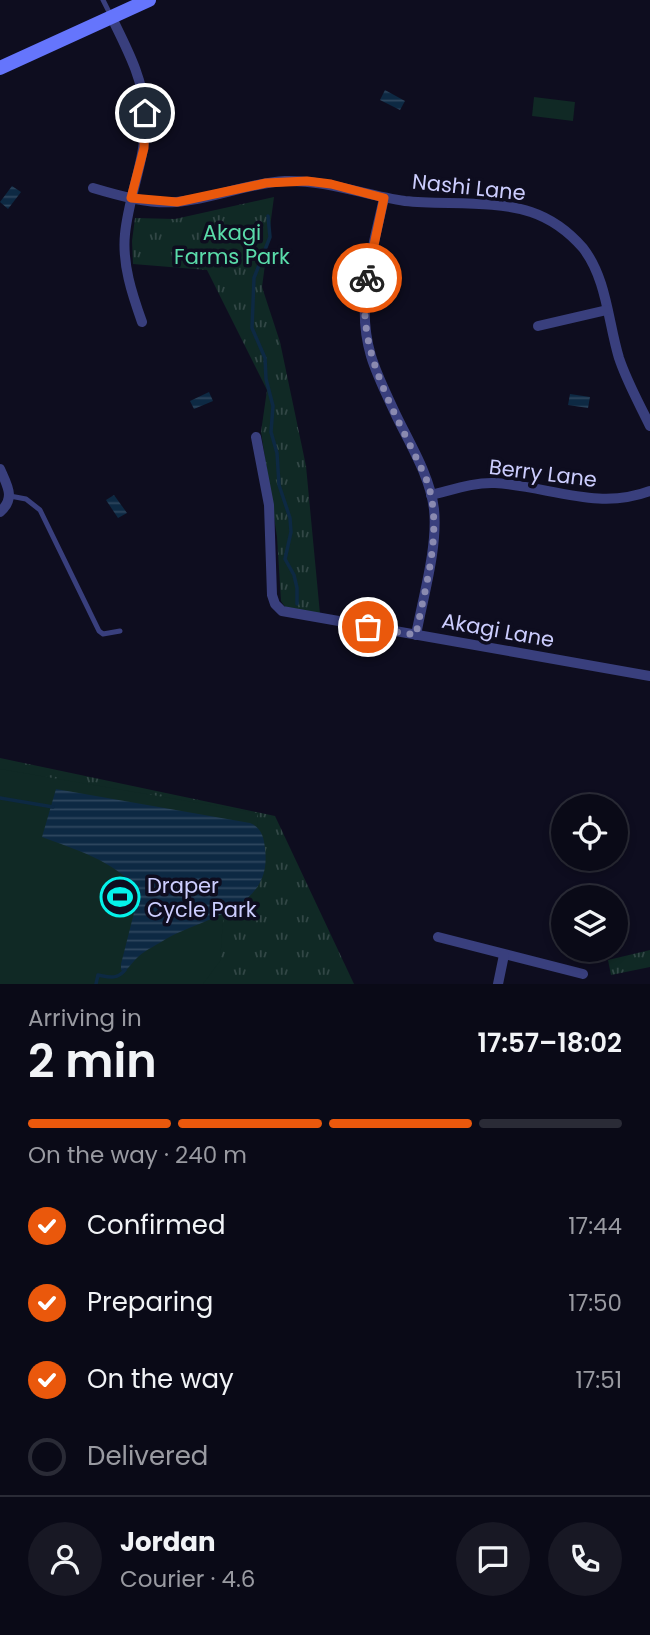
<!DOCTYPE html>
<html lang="en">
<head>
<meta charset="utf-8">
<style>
	:root { --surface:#0a0a17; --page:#181824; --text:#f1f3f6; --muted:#999aa1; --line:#2a2b36; --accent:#ea580c }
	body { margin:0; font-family:Poppins,sans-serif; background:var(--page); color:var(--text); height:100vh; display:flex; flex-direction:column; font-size:26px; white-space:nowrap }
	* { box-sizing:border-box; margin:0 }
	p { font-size:23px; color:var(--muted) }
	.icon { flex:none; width:38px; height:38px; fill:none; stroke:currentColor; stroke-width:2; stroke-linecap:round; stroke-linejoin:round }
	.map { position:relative; height:984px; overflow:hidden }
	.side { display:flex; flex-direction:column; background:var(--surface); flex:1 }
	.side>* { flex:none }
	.fabs { position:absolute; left:551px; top:794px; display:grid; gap:14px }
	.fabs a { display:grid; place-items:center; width:77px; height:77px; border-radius:50%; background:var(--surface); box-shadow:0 4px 10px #0003,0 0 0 2px var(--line); font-size:35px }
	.pin { position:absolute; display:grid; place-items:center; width:60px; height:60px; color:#fff; margin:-30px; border:4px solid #fff; border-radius:50%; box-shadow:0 2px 7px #0007 }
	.courier { position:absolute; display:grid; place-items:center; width:70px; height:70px; margin:-35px; border:5px solid #ea580c; border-radius:50%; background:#fff; color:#222; box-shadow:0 2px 9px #0007 }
	.headline em { font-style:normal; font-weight:600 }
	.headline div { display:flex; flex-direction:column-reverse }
	.headline { display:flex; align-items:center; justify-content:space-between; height:119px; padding:0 28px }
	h1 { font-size:46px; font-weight:600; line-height:52px }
	.bar { display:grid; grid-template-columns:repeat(4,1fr); gap:10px 7px; align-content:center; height:84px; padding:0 28px }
	.bar i { height:9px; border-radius:5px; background:var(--line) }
	.bar .selected { background:var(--accent) }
	.bar p { grid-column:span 4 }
	.line { display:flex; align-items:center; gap:18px; padding:0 28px; border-top:2px solid var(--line) }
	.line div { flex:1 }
	.round { display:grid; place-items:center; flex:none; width:74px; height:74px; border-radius:37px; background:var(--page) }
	ol { padding:0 28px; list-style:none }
	li { display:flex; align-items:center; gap:21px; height:77px }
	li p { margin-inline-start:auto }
	li .icon { padding:7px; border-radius:50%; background:var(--accent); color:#fff; stroke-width:4 }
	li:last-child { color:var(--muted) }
	li i { width:38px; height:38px; border:4px solid var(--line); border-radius:50% }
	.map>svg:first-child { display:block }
	.park { fill:url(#park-tufts) }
	.pitch { fill:#102925 }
	.water { fill:url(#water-rules) }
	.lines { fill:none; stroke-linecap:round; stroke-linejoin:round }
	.stream { stroke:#0d2943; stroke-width:3.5 }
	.lane { stroke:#393f7d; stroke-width:5 }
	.street { stroke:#393f7d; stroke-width:10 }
	.secondary { stroke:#6575fc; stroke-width:14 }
	.done { stroke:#8a8ab0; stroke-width:7; stroke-dasharray:0 12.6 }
	.route { stroke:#ea580c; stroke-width:9 }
	.labels { text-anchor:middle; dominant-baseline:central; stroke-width:7; stroke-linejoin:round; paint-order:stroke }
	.street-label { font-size:21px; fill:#cccdfe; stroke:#0e0d1f }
	.park-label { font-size:21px; fill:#5adcaa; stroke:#0e0d1f }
	.poi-label { font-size:21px; fill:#cccdfe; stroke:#0e0d1f; text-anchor:start }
</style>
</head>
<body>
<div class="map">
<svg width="650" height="984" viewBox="0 0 650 984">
	<defs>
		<pattern id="park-tufts" width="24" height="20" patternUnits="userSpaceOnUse" patternTransform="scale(1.75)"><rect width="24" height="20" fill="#102925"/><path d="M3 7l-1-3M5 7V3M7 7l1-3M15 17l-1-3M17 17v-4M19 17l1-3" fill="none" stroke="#324746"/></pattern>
		<pattern id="water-rules" width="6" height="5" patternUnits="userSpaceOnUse" patternTransform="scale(1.75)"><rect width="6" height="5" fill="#0d2943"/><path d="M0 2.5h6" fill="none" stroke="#2f475f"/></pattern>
	</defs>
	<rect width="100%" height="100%" fill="#0e0d1f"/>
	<!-- park -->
	<g class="park">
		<path d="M274,197L262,287L280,342L306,466L320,614L285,607L281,601L277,537L261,432L267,390L207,270L133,264L132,241L135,218L175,219Z"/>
		<path d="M0,758L275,816L354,984H0Z"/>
		<path d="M650,950V967L611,975L608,960Z"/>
	</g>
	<!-- pitch -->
	<g class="pitch">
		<path d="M534,97L575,102L573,121L532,116Z"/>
		<path d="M0,769L257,813L259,873L223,921L220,961L203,984H0Z"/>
	</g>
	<!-- water -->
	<g class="water">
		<path d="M385,90L405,101L400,110L380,100Z"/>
		<path d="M12,186L21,192L8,209L0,202Z"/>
		<path d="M209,392L213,401L194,409L190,401Z"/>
		<path d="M570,394L590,397L588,408L568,405Z"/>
		<path d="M114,495L127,513L118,518L106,500Z"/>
		<path d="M56,789L250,823C262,828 264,838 265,849C273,909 205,917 166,939C158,944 146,950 139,956C133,961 130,967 124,972L121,970V964L137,901L136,889C116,861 73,849 42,837Z"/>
	</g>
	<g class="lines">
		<!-- stream -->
		<g class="stream">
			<path d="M268,216L270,237L254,278L252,328L265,358L266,379L273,406L271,432L277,453L279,485L290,518L291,532L285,559L294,575L297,588V604"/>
			<path d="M0,798L53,807"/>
			<path d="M96,984L98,975C109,977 117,980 125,970"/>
		</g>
		<!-- lane -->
		<g class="lane">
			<path d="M103,0L111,16"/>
			<path d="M10,496L26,499L40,510L99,631L103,634L120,631"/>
		</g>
		<!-- street -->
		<g class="street">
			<path d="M112,18C127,49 143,78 145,113C148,155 129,193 125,234C122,264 132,294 142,322"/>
			<path d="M93,188C120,196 148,204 176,202C213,199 248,183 285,181C327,180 364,195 405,201C444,205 495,200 531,212C552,219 569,232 583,248C607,279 608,322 619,358C627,382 639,403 650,426"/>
			<path d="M384,198C373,249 355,303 371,356C377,376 387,395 396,415C410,444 430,476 434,509C438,547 423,597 416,635"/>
			<path d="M538,326L607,310"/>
			<path d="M256,437L269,505L272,595L275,604L282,611L650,676"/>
			<path d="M0,469C7,485 16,498 0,512"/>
			<path d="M431,495C452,490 474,482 495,483C548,486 598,511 650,491"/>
			<path d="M438,937L583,974"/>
			<path d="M498,984L504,955"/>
		</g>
		<!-- secondary -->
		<path class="secondary" d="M0,68L149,0"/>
	</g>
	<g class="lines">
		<!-- done -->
		<path class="done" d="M367,278C354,353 398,415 427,481C444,530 425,585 416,635L368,627"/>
		<!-- route -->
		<path class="route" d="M145,113L144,148L131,198L177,202L266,183L307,181L331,184L384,198L367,278"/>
	</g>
	<!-- icons -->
	<defs>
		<symbol id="stadium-ring" viewBox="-11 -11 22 22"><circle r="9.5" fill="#0e0d1f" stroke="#05f2ea" stroke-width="1.5"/><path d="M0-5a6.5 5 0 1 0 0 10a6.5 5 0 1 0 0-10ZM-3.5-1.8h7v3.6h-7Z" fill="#05f2ea"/></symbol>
	</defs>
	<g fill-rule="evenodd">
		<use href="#stadium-ring" x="98" y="875" width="44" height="44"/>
	</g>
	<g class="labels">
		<!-- street labels -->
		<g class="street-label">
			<text transform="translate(469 187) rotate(6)">Nashi Lane</text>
			<text transform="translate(543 473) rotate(7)">Berry Lane</text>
			<text transform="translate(498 630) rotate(10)">Akagi Lane</text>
		</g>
		<!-- park labels -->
		<g class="park-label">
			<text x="232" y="232">Akagi<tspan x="232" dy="24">Farms Park</tspan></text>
		</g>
		<!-- poi labels -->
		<g class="poi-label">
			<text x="147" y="885">Draper<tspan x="147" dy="24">Cycle Park</tspan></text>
		</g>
	</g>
</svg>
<div class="fabs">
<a><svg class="icon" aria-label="locate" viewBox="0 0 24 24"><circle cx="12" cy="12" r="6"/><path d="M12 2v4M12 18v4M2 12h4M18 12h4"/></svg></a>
<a><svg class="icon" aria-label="layers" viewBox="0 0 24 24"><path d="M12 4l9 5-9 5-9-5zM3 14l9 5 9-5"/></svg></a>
</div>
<div class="pin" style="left:368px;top:627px;background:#ea580c"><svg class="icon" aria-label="bag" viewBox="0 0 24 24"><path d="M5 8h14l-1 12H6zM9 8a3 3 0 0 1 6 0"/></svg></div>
<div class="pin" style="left:145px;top:113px;background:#1f2937"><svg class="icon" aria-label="home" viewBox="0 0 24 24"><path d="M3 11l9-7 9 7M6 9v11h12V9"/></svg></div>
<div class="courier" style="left:367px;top:278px"><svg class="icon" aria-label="bike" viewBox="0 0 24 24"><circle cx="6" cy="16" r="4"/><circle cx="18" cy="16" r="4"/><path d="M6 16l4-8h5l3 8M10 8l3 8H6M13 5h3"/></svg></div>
</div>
<section class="side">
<div class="headline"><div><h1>2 min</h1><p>Arriving in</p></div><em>17:57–18:02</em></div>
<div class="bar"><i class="selected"></i><i class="selected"></i><i class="selected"></i><i></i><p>On the way · 240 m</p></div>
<ol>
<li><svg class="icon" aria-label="check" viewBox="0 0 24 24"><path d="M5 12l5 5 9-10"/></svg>Confirmed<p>17:44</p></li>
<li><svg class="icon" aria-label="check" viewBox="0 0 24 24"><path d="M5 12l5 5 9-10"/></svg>Preparing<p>17:50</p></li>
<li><svg class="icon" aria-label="check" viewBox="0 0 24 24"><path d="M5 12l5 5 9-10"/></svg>On the way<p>17:51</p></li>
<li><i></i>Delivered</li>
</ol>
<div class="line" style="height:126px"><a class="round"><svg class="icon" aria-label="person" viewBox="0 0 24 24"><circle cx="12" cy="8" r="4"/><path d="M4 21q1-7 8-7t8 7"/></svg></a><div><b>Jordan</b><p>Courier · 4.6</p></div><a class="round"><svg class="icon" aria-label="chat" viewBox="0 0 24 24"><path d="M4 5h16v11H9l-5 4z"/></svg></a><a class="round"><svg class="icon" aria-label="phone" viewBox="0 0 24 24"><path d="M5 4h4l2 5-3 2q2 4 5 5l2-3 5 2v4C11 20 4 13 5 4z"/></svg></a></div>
</section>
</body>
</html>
